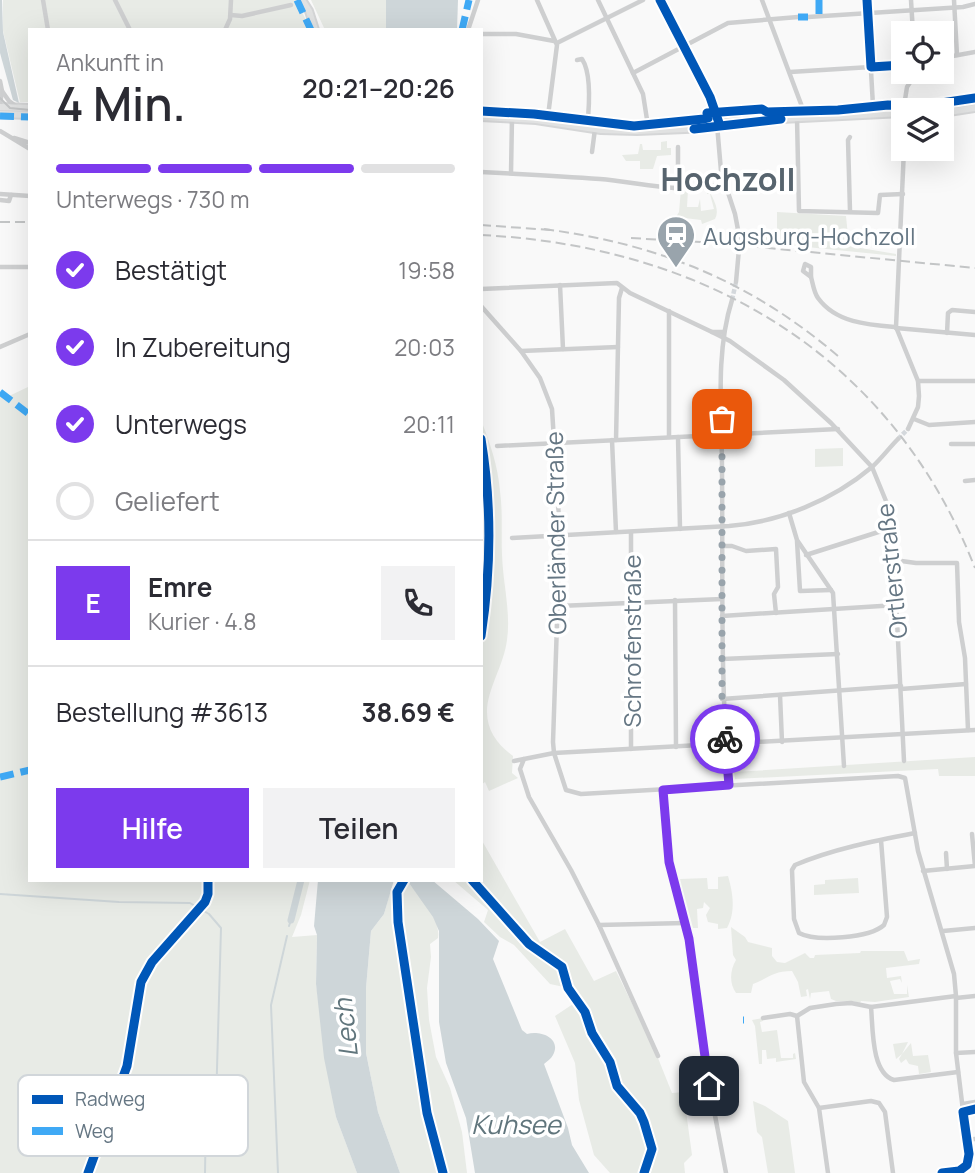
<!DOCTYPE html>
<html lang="de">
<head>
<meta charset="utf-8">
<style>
	:root { --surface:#fff; --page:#f2f2f3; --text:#2b2b33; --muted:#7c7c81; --line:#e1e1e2; --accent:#7c3aed }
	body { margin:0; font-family:Manrope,sans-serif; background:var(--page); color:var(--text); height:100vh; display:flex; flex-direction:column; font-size:26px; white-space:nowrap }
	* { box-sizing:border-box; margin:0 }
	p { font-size:23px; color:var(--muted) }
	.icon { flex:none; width:38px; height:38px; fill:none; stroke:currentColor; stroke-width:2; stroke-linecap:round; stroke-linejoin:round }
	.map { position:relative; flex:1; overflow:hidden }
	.panel { position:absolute; left:28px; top:28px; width:455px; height:854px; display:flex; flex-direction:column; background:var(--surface); border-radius:0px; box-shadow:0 7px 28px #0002 }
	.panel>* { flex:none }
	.controls { position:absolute; left:891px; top:21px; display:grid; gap:14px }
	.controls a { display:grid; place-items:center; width:63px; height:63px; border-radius:0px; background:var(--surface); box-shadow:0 7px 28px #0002; font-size:35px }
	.pin { position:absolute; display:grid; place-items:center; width:60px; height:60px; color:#fff; margin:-30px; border-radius:14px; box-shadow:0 4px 10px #0006 }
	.courier { position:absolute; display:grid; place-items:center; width:70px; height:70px; margin:-35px; border:5px solid #7c3aed; border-radius:50%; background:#fff; color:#222; box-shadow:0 2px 9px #0007 }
	.overview em { font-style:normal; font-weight:600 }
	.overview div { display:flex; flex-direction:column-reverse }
	.overview { display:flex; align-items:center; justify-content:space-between; height:119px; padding:0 28px }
	h1 { font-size:46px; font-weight:600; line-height:52px }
	.bar { display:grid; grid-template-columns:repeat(4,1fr); gap:10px 7px; align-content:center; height:84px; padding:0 28px }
	.bar i { height:9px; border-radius:5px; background:var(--line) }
	.bar .selected { background:var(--accent) }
	.bar p { grid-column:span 4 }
	.line { display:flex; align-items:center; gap:18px; padding:0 28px; border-top:2px solid var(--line) }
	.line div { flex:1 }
	.round { display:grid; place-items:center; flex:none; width:74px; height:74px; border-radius:0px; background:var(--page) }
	ol { padding:0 28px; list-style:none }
	li { display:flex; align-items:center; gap:21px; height:77px }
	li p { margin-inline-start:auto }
	li .icon { padding:7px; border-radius:50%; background:var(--accent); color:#fff; stroke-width:4 }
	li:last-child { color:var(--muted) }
	li i { width:38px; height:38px; border:4px solid var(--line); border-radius:50% }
	.cta { display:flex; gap:14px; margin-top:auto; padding:14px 28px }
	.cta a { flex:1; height:80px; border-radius:0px; background:var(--accent); color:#fff; font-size:28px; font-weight:600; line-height:80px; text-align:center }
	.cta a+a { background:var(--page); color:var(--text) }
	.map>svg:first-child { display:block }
	.green { fill:#e8ebe6 }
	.water { fill:#ced6d9 }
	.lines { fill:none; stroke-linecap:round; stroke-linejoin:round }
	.stream { stroke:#ced6d9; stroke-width:2 }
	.river { stroke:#ced6d9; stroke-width:7 }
	.minor-tunnel { stroke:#d4d8dc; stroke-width:4.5; stroke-dasharray:4.5 2; stroke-linecap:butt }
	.major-casing { stroke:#d5d6d7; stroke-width:10 }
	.minor { stroke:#cecfd0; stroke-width:4.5 }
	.major { stroke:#e1e2e2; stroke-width:6 }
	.tram { stroke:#c3c5c6; stroke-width:2 }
	.rail { stroke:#c3c5c6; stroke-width:2; stroke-dasharray:10 5; stroke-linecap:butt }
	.quiet { stroke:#3fa9f5; stroke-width:7; stroke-dasharray:14 7; stroke-linecap:butt }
	.cycleway-casing { stroke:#fff; stroke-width:13 }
	.cycleway { stroke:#0057b8; stroke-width:9 }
	.done { stroke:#99a4ac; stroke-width:7; stroke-dasharray:0 12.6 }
	.route { stroke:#7c3aed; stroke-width:9 }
	.labels { text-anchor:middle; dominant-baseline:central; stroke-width:7; stroke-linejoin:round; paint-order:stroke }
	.poi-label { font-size:24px; fill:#657683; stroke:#fff; text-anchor:start }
	.street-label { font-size:24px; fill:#657683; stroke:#fff }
	.water-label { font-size:26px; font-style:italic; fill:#60757c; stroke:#fff }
	.district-label { font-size:32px; font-weight:bold; fill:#57646e; stroke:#fff }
	.key { fill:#fff; stroke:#d1d6da; stroke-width:2 }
	.key-label { font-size:19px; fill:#657683 }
</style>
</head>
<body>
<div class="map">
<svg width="975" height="1173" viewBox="0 0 975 1173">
	<rect width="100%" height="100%" fill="#f9f9f9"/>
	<!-- green -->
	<g class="green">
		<path d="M3,0H296L311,30H30V102H20L3,31Z"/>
		<path d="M311,0H386V30H325Z"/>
		<path d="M667,141V148H671V155L657,156L653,169H640V161H626L622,155L638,154L640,144H642L643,150H661V142Z"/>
		<path d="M681,189L688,190L687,207H698L700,199L701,211L714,209L710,194H707V191L710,192C714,201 720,210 715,219L702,224L701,220L676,217L679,212Z"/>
		<path d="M777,212L846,216L849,246L896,254V256L727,239V235L741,236L747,231L777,235Z"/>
		<path d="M30,386V880H310L301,915L292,937L317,935L316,984L336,1117L357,1173H0V392L7,397Z"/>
		<path d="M481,420C490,443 498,466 500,491C503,513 501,534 502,555C503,584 511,612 507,640C504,665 487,689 487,712C487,731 498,745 513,756L512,773L518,778L489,791L485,782L481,785Z"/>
		<path d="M843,448V466L815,467V449Z"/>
		<path d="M975,757V776H939L938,769L735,779L734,772Z"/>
		<path d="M481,839L540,942L565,929L594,981L616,971L654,1048L672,1093L708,1090V1098L685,1104L692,1155L684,1163L685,1173H610L594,1155L579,1100L575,1063L555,1016L576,1002L564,987L550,984L514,945L500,937L484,922L488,910L453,880H481Z"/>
		<path d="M728,876C733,893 736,912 727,928L718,929V924L708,922L706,915L710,908L704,902L703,908L697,909L698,928H693L680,879L707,878L708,889H718V877Z"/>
		<path d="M858,878L859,893L814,895V885L825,884V880Z"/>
		<path d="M409,883C420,898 441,918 438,938L430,944L431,957L427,988L429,1020L436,1057L450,1088L462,1132L467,1173H400L378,1112L366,1053V988L371,931L384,914L391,889L404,888Z"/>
		<path d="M731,927L745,937L748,942L772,948V956L777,962L785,963L805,953L810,958H814L815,955L860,953L861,951H904L908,961L920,959L919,964L886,968L887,978L901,976L902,983L900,979L890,981L894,994H907V985L909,997L875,1002L861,1001L860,1003L853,1001H836L831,999L829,991L811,993L810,999L808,989L806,990L807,996L801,997L798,982L792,971C773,971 769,978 753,984L751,993H736C729,983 730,970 736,960L733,955Z"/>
		<path d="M763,1018V1021L760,1022L762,1032L777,1030L781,1058H793V1054L795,1053L796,1059L776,1062V1058L767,1059L766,1050H762V1064H759L755,1026L752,1020Z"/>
		<path d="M908,1042L902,1054L911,1043L913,1056L928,1055L931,1072L919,1074L918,1066L909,1064L906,1059L901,1063L899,1059L902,1054L896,1059L893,1044Z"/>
		<path d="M753,1101L765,1106L788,1121L795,1173H768L762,1137L757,1132Z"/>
	</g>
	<!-- water -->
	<g class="water">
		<path d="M0,0H2L3,32L19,103L13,100L0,53Z"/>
		<path d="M386,0H458L457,30H386Z"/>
		<path d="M318,880H394L384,914L371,931L366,988V1053L378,1112L400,1173H357L336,1117L324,1058L316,984L317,935L314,926Z"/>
		<path d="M413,880H432L478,919L499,941L493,959L522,1030L527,1034C540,1030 562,1038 553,1055C551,1059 547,1061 544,1064L568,1128L572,1145L589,1173H475L466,1118L446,1063L439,1022V931L433,917L409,883Z"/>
	</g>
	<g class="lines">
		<!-- stream -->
		<g class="stream">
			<path d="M0,894L119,902L190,903L209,914L221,928L216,1104L210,1110L206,1111L205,1173"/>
			<path d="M289,926L291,920"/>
			<path d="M278,1173L271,1005L287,936"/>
		</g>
		<!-- river -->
		<path class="river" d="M291,920L301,880"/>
		<!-- minor-tunnel -->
		<g class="minor-tunnel">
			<path d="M739,235V249"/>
			<path d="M732,300L736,282"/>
			<path d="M898,439L908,429"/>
		</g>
		<defs>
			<g id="major">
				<path d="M302,0L309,11L315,30"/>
				<path d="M0,107L30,108"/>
				<path d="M481,111L534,114L622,126H645L728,114L810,112L888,105L921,106L975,98"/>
				<path d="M942,113L975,108"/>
				<path d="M0,114L30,115"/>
				<path d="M481,117L536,120L601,130L637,131L709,128L781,119L903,113"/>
			</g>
		</defs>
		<!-- major casing -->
		<use href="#major" class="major-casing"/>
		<!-- minor -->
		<g class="minor">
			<path d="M43,0L48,30"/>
			<path d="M115,0L130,30"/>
			<path d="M537,0L557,45L548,116"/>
			<path d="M598,0L643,94L648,126"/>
			<path d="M660,0L716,113L721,171L735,214L739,235"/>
			<path d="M762,0L804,112"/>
			<path d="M867,0L873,106"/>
			<path d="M911,0L913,33"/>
			<path d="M954,0L957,55"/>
			<path d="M231,15L242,16L291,5"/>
			<path d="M808,17L963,7L975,4"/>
			<path d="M225,30L230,19L231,0"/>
			<path d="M468,30L478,0"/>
			<path d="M481,34H516L554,41"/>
			<path d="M557,43L643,0"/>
			<path d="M942,58L975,52"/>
			<path d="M577,60L582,59C592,74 589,110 587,128"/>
			<path d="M790,72L903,65"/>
			<path d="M633,73L728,23L798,17"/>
			<path d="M0,81L2,91L0,105"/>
			<path d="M2,91L9,101L17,107"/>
			<path d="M904,106L907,87L917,72"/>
			<path d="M797,118L799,211L878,213L880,195L903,194"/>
			<path d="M0,131L30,149"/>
			<path d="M14,138L30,143"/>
			<path d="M678,147V187"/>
			<path d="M904,149L896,327L918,381L919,396L918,407L908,429"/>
			<path d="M592,152L595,129"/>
			<path d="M481,172C521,174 561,176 600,179C639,182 686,196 723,183"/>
			<path d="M511,173L512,118"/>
			<path d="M0,194L30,196"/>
			<path d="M0,200L9,201L11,195"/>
			<path d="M850,211L848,140L850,137"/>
			<path d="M805,264L811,267V277L803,271Z"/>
			<path d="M0,267H30"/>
			<path d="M811,277C813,284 814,293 818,298C836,323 869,325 896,327"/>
			<path d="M736,282L739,249"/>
			<path d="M560,285L563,349"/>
			<path d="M481,289L617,283L630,293L712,332"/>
			<path d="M481,306L521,351L540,378L552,409L560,535L553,742L554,753L566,790L581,794L898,776L905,778L918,851L954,974L956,996V1053L969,1160L963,1169L942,1173"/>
			<path d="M896,328L975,335"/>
			<path d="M723,332H712L730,341L784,380L831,423L872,467L886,501L894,560L904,761"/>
			<path d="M947,333L948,313L952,310L975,312"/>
			<path d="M0,347L30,334"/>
			<path d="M521,351L618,347"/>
			<path d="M918,381H975"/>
			<path d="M914,419L929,425L975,422"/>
			<path d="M669,437V311"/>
			<path d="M678,437L680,529"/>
			<path d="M612,440L616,532"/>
			<path d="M616,440L619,298L622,288"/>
			<path d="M951,444H975"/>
			<path d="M497,446L838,429"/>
			<path d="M965,481L975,480"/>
			<path d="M789,513L797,540L833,593L844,766"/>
			<path d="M631,532V749"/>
			<path d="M512,538L729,526C780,522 833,500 872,467C881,459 889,448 898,439"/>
			<path d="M797,541L800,591L831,590"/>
			<path d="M723,546H732L746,551L776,549L778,587L774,594L776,613"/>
			<path d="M806,555L891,528"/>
			<path d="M894,560L916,563H957L959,622L965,658L968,730"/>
			<path d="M675,600L676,747"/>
			<path d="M559,606L722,599"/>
			<path d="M722,616L897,605"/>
			<path d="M722,659L838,654"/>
			<path d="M901,689L966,684"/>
			<path d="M780,695L782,742"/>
			<path d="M722,699L901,686"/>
			<path d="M524,759L520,769L529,797L571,870L599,925L658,1056"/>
			<path d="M514,761L554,753L975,730"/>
			<path d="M729,785C720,680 723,576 722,470C722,414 715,354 732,300"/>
			<path d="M663,790L669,862L689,939L708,1079L726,1173"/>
			<path d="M881,840L887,917L884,925C870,938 816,942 799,933L794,919L792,870L795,865C833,849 874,841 915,833"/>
			<path d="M946,853L947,869"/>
			<path d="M923,871L975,866L972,834"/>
			<path d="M599,925L685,923"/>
			<path d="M943,931L975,928"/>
			<path d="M956,998L975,996"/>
			<path d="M871,1007C873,1028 871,1073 894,1080L958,1072"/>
			<path d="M797,1016L804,1082L819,1108L828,1173"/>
			<path d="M763,1018L790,1014L797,1016L810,1008L836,1004L851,1003L871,1007L956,996"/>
			<path d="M956,1053L975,1052"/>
			<path d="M963,1104L975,1102"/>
			<path d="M819,1108L871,1101L879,1103L885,1112L893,1173"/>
			<path d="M967,1140L975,1139"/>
		</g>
		<!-- major -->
		<use href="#major" class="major"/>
		<!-- tram -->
		<g class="tram">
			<path d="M0,98L10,108L30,110"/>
			<path d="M481,113C538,116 594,128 651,128L881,108L924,109L975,102"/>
		</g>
		<!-- rail -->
		<g class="rail">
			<path d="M0,222H30"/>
			<path d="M481,225L551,230"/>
			<path d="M544,229C658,244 750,281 838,356"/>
			<path d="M481,235C704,246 891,354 975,568"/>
			<path d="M631,238L716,243L975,268"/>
		</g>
		<!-- quiet -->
		<g class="quiet">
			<path d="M297,0L311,30"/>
			<path d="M819,0V16"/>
			<path d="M798,17H808"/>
			<path d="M462,30L469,0"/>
			<path d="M28,105H30"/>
			<path d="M0,116L30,117"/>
			<path d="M0,392L30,415"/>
			<path d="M0,777L30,770"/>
			<path d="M743,1020H744"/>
		</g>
		<defs>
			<g id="cycleway">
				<path d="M660,0L710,97L719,123"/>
				<path d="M867,0L871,67L903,65"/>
				<path d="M481,111L534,114L634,126L704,119L708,118L707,113L762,109L767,112L838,110L888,105L921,106L975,98"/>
				<path d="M694,129L781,119"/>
				<path d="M481,439C492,505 491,571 481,636"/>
				<path d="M404,880L397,892L398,922L427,1113L443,1173"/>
				<path d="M472,880L529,944L562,967L568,988L585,1012L592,1033L610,1062L617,1086L640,1113L644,1122L652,1149L644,1173"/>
				<path d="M88,1173L127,1066L141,982L152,962L205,902L208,894V880"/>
				<path d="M942,1173L959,1171L967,1165L969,1154L963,1112L975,1109"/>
			</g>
		</defs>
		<!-- cycleway casing -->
		<use href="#cycleway" class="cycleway-casing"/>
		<!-- cycleway -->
		<use href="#cycleway" class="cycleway"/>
	</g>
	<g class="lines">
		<!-- done -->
		<path class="done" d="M722,419V699L725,739"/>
		<!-- route -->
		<path class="route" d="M709,1086L689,939L669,862L663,790L729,785L725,739"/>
	</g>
	<!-- icons -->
	<defs>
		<symbol id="station-pin" viewBox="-11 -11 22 30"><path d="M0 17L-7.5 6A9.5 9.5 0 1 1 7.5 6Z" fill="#99a4ac" stroke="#fff"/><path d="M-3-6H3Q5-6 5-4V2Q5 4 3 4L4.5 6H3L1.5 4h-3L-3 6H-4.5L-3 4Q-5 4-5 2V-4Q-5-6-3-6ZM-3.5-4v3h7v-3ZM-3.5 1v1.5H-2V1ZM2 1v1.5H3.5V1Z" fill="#fff"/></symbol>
	</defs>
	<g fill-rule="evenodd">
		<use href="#station-pin" x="654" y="213" width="44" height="60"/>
	</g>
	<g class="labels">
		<!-- poi labels -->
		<g class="poi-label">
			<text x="703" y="235">Augsburg-Hochzoll</text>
		</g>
		<!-- street labels -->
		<g class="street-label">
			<text transform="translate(555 533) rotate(-91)">Oberländer Straße</text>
			<text transform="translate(891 571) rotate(-96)">Ortlerstraße</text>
			<text transform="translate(631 641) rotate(-90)">Schrofenstraße</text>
		</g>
		<!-- water labels -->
		<g class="water-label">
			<text transform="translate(345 1028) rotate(-96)">Lech</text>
			<text x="516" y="1124">Kuhsee</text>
		</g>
		<!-- district labels -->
		<g class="district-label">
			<text x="728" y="179">Hochzoll</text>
		</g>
	</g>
	<!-- legend -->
	<rect x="18" y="1075" width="230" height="81" rx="10" class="key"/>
	<rect x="32" y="1095" width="31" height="9" fill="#0057b8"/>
	<rect x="32" y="1127" width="31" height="8" fill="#3fa9f5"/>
	<g class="key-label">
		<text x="75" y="1106">Radweg</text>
		<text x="75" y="1138">Weg</text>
	</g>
</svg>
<div class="controls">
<a><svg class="icon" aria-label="locate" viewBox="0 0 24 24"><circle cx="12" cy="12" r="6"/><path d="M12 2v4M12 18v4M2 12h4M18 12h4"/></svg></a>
<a><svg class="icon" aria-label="layers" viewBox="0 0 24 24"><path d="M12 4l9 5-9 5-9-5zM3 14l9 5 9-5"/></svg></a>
</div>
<div class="pin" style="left:722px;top:419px;background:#ea580c"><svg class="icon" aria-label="bag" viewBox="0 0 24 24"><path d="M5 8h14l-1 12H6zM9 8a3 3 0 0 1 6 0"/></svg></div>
<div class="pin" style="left:709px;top:1086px;background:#1f2937"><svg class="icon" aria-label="home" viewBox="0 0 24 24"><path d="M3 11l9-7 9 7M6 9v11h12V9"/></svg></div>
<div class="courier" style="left:725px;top:739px"><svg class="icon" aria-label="bike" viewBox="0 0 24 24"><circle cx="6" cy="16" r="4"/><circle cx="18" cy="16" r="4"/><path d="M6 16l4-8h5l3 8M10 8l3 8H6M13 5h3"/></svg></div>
<section class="panel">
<div class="overview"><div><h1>4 Min.</h1><p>Ankunft in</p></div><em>20:21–20:26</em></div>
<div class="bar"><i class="selected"></i><i class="selected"></i><i class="selected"></i><i></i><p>Unterwegs · 730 m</p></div>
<ol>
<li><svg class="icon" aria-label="check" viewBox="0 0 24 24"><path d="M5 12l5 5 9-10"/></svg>Bestätigt<p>19:58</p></li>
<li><svg class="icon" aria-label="check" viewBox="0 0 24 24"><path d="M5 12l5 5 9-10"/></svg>In Zubereitung<p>20:03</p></li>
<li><svg class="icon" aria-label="check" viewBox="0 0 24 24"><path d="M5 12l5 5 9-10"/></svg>Unterwegs<p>20:11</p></li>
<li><i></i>Geliefert</li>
</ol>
<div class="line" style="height:126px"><b class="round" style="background:var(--accent);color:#fff">E</b><div><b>Emre</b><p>Kurier · 4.8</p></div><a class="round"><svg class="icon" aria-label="phone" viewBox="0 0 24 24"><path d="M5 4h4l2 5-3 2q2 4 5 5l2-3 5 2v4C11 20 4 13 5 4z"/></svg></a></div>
<div class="line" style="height:91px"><div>Bestellung #3613</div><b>38.69 €</b></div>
<div class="cta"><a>Hilfe</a><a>Teilen</a></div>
</section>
</div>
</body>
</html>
